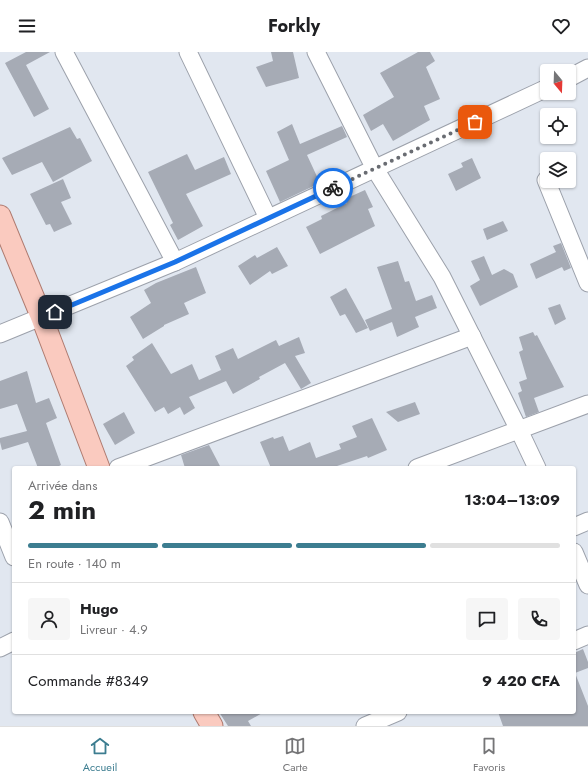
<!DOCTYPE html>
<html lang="fr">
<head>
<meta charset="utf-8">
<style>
	:root { --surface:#fff; --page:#f6f6f6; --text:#202124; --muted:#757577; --line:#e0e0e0; --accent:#3c7d90 }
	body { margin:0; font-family:Jost,sans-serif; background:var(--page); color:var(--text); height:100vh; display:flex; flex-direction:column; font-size:15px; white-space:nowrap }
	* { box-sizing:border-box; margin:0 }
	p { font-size:13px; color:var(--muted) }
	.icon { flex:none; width:22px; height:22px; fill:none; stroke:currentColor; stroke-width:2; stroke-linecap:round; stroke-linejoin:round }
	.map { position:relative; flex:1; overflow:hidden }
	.panel { position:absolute; left:12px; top:414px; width:564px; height:248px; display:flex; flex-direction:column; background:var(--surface); border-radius:4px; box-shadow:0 1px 3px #0004 }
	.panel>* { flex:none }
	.needle { width:26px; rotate:161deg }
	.controls { position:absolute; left:540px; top:12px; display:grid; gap:8px }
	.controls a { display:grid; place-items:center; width:36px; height:36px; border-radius:4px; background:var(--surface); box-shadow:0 1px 3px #0004; font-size:20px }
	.pin { position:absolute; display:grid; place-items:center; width:34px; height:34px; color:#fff; margin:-17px; border-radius:8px; box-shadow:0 2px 6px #0006 }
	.courier { position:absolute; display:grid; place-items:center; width:40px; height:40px; margin:-20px; border:3px solid #1a73e8; border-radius:50%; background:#fff; color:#222; box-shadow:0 1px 5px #0007 }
	.headline em { font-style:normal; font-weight:700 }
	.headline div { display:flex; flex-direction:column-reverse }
	.headline { display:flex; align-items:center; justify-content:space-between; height:68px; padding:0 16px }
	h1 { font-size:26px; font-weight:700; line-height:30px }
	.bar { display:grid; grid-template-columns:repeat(4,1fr); gap:6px 4px; align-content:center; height:48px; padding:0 16px }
	.bar i { height:5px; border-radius:3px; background:var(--line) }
	.bar .current { background:var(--accent) }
	.bar p { grid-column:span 4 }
	.line { display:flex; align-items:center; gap:10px; padding:0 16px; border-top:1px solid var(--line) }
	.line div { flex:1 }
	.round { display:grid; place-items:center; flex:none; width:42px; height:42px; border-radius:4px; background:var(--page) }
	header { display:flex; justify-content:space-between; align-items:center; height:52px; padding:0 16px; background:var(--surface); font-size:18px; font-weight:700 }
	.tabs { display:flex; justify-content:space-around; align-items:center; height:56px; border-top:1px solid var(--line); background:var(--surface); font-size:11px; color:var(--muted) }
	.tabs a { display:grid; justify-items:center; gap:2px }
	.tabs .current { color:var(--accent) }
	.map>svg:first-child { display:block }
	.building { fill:#a6abb5 }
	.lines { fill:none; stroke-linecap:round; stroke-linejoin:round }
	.minor-casing { stroke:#9ca1ab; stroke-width:19 }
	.major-casing { stroke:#af7b70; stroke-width:23 }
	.minor { stroke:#fff; stroke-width:17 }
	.major { stroke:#facabf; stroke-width:21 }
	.done { stroke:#696c72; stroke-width:4; stroke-dasharray:0 7.2 }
	.route { stroke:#1a73e8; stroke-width:5 }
</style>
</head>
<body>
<header><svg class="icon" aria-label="menu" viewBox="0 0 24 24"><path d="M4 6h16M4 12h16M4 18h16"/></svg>Forkly<svg class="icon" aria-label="heart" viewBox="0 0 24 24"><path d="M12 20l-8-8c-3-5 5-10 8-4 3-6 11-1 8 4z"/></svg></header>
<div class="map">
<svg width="588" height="674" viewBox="0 0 588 674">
	<rect width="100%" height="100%" fill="#e1e7f0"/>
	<!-- building -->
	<g class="building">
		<path d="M26,0H50L26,13L49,57L34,65L5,11Z"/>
		<path d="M271,0H293L299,26L266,35L256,15L273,9Z"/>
		<path d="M418,0H430L435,9L426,15L440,47L424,54L430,68L393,89L383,72L371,79L363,63L394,45L380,21Z"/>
		<path d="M292,72L300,92L342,74L347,85L307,103L320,131L280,150L266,119L289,108L277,80Z"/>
		<path d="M70,75L77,87L80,86L92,109L53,130L42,110L12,123L2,106Z"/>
		<path d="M187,102L195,118L224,105L231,122L186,142L203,174L178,188L170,173L173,171L148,120Z"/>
		<path d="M472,106L481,126L456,139L448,122L463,115L461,111Z"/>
		<path d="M63,127L71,146L61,150L72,172L54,180L50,172L46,173L30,142Z"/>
		<path d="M365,138L373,155L368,157L375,174L320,202L306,175L322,167L321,164L347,151L345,147Z"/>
		<path d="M503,169L508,179L487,188L483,177Z"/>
		<path d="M561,191L571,216L564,219L562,215L536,227L530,212L556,200L553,194Z"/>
		<path d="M277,195L288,214L272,222L270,219L250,233L238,214L255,203L257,206Z"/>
		<path d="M484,204L492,223L504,217L513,222L518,235L480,254L470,234L480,228L471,209Z"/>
		<path d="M398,209L405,230L409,229L416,249L432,243L437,256L415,265L419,275L397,285L392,270L370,279L365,268L392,257L377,215Z"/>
		<path d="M196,215L206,241L184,251L189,262L164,273V274L143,287L130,265L151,251L144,238L156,231Z"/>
		<path d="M346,236L368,276L356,281L345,262L340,264L330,245Z"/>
		<path d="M560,252L566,267L555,273L548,256Z"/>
		<path d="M533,280L535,284L537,283L564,335L534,346L539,360L526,365L518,341L522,339L519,330L527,327L519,300L523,298L519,285Z"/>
		<path d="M299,285L305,301L295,304L311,331L301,337L285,311L259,325L260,327L233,342L226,329L189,345L195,356L184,363L180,355L168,362L164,355L155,360L126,314L134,308L132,305L152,291L171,322L192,312L199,328L221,318L215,304L233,296L238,307L276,288L279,294Z"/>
		<path d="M27,319L36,351L49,346L57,366L46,371L61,413L55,416H38L28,390L2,398L0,390V386L27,379L17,352L0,357V329Z"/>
		<path d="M415,350L420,362L398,370L386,360Z"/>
		<path d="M124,360L135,381L115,393L103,372Z"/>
		<path d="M372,366L387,398L368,406L367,404L331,416H271L260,390L273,385L274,387L283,384L289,399L310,390L316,406L341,397L339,392L357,385L352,374Z"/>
		<path d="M209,393L221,416H185L181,403Z"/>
		<path d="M583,597L588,610V616L575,621L588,654V674H503L498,660H574V601Z"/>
		<path d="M219,660H264L248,669L251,674H228Z"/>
	</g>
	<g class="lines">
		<defs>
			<g id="minor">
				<path d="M64,0L175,210"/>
				<path d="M188,0L268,166"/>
				<path d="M316,0L375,117L442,225L519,378L537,416"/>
				<path d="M569,26L588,16"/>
				<path d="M546,128L588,231"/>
				<path d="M0,282L175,210L547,36"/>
				<path d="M118,416L472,284"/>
				<path d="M417,416L588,352"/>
				<path d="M0,470L14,505"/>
				<path d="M574,475L588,469"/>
				<path d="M574,500L588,533"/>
				<path d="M574,589L588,583"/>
				<path d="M0,596L14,589"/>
				<path d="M365,674L398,660"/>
			</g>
			<g id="major">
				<path d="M0,164L42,266L99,416"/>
				<path d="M204,660L212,674"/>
			</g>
		</defs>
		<!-- minor casing -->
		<use href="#minor" class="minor-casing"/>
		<!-- major casing -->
		<use href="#major" class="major-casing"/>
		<!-- minor -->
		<use href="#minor" class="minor"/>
		<!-- major -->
		<use href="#major" class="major"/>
	</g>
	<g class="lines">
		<!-- done -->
		<path class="done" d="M333,136L475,70"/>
		<!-- route -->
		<path class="route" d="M55,260L175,210L333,136"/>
	</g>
</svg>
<div class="controls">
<a><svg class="needle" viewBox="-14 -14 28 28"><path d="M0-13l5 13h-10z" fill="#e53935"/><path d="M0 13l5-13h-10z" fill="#757577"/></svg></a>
<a><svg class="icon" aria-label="locate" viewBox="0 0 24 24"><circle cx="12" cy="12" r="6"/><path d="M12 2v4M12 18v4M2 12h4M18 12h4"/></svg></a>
<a><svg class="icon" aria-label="layers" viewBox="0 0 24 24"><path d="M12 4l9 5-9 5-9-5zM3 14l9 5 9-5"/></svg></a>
</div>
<div class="pin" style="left:475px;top:70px;background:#ea580c"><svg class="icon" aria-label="bag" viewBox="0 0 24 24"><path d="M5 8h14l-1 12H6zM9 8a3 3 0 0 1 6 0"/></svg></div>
<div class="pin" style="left:55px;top:260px;background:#1f2937"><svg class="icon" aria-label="home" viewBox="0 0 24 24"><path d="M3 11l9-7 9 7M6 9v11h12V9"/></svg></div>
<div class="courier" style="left:333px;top:136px"><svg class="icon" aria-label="bike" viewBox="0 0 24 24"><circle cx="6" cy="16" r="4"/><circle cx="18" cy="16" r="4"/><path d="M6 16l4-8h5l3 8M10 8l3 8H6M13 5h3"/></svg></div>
<section class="panel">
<div class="headline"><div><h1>2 min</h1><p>Arrivée dans</p></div><em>13:04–13:09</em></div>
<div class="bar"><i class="current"></i><i class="current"></i><i class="current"></i><i></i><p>En route · 140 m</p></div>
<div class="line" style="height:72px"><a class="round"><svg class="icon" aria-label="person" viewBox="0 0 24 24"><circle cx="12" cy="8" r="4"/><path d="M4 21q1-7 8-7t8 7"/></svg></a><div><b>Hugo</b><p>Livreur · 4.9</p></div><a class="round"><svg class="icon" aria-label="chat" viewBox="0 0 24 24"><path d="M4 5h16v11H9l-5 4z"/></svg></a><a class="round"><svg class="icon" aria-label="phone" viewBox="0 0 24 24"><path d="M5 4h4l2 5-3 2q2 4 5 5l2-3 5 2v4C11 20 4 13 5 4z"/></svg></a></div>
<div class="line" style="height:52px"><div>Commande #8349</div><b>9 420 CFA</b></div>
</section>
</div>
<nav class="tabs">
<a class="current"><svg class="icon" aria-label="home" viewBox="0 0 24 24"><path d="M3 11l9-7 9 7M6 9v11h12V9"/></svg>Accueil</a>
<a><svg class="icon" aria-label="map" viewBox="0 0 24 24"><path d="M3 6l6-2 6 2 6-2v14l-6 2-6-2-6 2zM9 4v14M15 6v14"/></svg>Carte</a>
<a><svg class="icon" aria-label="saved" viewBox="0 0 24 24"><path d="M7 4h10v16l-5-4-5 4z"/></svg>Favoris</a>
</nav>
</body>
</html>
